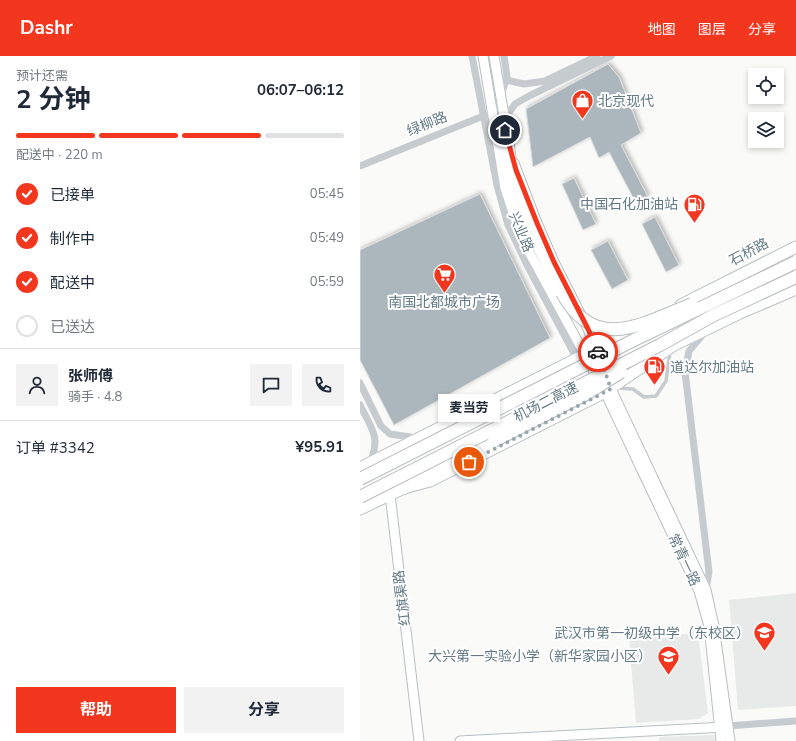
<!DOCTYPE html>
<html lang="zh">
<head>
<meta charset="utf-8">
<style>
	:root { --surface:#fff; --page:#f2f2f3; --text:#1f2937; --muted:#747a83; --line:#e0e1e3; --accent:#f3371f }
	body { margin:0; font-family:"Nunito Sans","Noto Sans SC",sans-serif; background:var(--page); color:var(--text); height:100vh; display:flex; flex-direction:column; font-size:15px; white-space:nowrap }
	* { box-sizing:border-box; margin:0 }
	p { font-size:13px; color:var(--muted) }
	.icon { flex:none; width:22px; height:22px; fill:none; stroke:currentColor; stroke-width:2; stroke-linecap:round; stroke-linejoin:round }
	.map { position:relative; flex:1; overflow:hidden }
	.sheet { display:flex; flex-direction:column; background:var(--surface); width:360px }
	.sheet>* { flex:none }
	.buttons { position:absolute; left:388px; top:12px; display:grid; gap:8px }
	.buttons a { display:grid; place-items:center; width:36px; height:36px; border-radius:0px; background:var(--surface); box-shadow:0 2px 6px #0003; font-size:20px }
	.pin { position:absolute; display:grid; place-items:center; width:34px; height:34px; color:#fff; margin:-17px; border:2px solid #fff; border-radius:50%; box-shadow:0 1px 4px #0007 }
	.courier { position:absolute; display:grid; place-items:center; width:40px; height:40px; margin:-20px; border:3px solid #f3371f; border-radius:50%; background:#fff; color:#222; box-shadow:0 1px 5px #0007 }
	.bubble { position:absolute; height:28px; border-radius:0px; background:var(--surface); box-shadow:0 2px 6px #0003; font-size:13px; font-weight:700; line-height:28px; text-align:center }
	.summary em { font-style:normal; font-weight:700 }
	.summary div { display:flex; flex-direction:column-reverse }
	.summary { display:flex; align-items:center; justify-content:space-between; height:68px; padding:0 16px }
	h1 { font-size:26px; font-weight:700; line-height:30px }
	.bar { display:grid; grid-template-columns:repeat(4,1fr); gap:6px 4px; align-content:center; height:48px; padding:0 16px }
	.bar i { height:5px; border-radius:3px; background:var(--line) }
	.bar .on { background:var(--accent) }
	.bar p { grid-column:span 4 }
	.line { display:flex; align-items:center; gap:10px; padding:0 16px; border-top:1px solid var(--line) }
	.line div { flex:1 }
	.round { display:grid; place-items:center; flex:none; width:42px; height:42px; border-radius:0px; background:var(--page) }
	ol { padding:0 16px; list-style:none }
	li { display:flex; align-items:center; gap:12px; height:44px }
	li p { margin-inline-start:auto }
	li .icon { padding:4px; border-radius:50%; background:var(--accent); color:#fff; stroke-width:4 }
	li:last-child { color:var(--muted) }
	li i { width:22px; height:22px; border:2px solid var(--line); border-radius:50% }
	.primary-button { display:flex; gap:8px; margin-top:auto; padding:8px 16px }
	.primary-button a { flex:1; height:46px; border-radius:0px; background:var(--accent); color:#fff; font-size:16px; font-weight:700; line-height:46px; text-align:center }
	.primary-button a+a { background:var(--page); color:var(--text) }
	header { display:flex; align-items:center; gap:24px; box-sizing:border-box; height:56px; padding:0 20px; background:var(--accent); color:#fff }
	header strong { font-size:19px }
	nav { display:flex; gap:22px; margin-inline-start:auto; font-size:14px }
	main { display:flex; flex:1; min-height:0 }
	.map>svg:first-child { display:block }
	.built { fill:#e8eae9 }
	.building { fill:#abb7bc; stroke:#dcdcda; filter:url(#shadow) }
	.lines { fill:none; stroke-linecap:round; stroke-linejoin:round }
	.secondary-casing { stroke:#b7bfc3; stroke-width:11 }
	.primary-casing { stroke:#b8bfc2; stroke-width:13 }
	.highway-casing { stroke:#b8bdc0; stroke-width:14 }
	.lane { stroke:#c5cbce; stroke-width:3.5 }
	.street { stroke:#c5cbce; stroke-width:7 }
	.secondary { stroke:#fff; stroke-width:9 }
	.primary { stroke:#fff; stroke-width:11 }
	.highway { stroke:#fff; stroke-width:12 }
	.highway-bridge-casing { stroke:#b8bdc0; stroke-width:14; stroke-linecap:butt }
	.highway-bridge { stroke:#fff; stroke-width:12 }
	.done { stroke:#97a7ad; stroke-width:4; stroke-dasharray:0 7.2 }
	.route { stroke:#f3371f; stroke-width:5 }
	.labels { text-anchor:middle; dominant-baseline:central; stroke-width:4; stroke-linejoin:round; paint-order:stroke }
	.poi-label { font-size:14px; fill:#627a85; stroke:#fff; text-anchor:end }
	.street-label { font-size:14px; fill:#627a85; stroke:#fff }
</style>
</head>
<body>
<header>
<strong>Dashr</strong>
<nav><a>地图</a><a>图层</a><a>分享</a></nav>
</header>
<main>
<section class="sheet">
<div class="summary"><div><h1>2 分钟</h1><p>预计还需</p></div><em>06:07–06:12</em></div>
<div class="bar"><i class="on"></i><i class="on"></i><i class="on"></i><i></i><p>配送中 · 220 m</p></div>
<ol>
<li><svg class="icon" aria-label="check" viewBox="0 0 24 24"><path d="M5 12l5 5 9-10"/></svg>已接单<p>05:45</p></li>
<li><svg class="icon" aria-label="check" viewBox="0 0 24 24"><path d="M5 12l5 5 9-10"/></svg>制作中<p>05:49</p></li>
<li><svg class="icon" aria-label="check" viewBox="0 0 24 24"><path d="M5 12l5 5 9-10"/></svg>配送中<p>05:59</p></li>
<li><i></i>已送达</li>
</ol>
<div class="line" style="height:72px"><a class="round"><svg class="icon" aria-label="person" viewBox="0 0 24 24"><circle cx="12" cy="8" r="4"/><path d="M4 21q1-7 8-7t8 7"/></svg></a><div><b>张师傅</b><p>骑手 · 4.8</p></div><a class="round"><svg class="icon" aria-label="chat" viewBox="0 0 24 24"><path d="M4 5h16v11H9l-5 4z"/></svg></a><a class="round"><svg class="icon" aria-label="phone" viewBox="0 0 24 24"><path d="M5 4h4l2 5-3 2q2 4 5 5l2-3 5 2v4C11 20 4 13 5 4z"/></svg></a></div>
<div class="line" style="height:52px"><div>订单 #3342</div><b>¥95.91</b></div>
<div class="primary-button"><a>帮助</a><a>分享</a></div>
</section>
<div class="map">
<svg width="436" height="685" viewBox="0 0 436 685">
	<defs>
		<filter id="shadow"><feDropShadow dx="2" dy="-2" stdDeviation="2" flood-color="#0004"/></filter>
	</defs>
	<rect width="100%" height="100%" fill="#fafaf8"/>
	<!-- built -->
	<g class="built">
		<path d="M436,537V650L378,654L369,544Z"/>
		<path d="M338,577L348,657L339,663L276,667L269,583Z"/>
		<path d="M354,679L355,685H299V681Z"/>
	</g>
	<!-- building -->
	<g class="building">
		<path d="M248,8L259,21L281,77L261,89L288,141L276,147L249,96L239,102L230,81L173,111L166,53Z"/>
		<path d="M214,122L236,168L223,174L202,128Z"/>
		<path d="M120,138L190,282L34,369L0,304V194Z"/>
		<path d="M295,161L319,209L306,216L282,168Z"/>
		<path d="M248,185L268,224L252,233L231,194Z"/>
	</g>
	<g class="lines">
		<defs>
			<g id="secondary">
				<path d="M123,0L145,132L161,181L245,336L339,535L349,570L361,685"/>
				<path d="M134,0L149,89"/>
				<path d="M154,107L177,167L194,206L228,273L251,333L346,534L354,570L370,685"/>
				<path d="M30,438L59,685"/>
				<path d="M100,685L365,671"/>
			</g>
			<g id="primary">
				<path d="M321,249L436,191"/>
				<path d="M0,412L278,272"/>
				<path d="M0,453L44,432L70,425L245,336L314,289L380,257L436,233"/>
			</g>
			<g id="highway">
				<path d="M147,84L153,125L166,165L202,237"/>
				<path d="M44,432L66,419L134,385"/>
			</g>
		</defs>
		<!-- secondary casing -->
		<use href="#secondary" class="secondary-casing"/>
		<!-- primary casing -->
		<use href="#primary" class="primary-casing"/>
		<!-- highway casing -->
		<use href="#highway" class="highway-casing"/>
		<!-- lane -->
		<path class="lane" d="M258,332L273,333L284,341L296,340L306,325L310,295"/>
		<!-- street -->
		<g class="street">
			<path d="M112,0L137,129L148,169L167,209L217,303"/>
			<path d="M146,24L164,28L185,25L237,0"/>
			<path d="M141,39L147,21L144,0"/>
			<path d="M144,64L155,48L169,40L251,0"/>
			<path d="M0,110L133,56L142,50"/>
			<path d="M345,276L329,295L325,316L349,516L346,534"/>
			<path d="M0,327L21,370L30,378L57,382"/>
			<path d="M0,349C12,373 21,381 10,407"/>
			<path d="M368,670L436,665"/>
		</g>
		<!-- secondary -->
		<use href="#secondary" class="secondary"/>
		<!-- primary -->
		<use href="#primary" class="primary"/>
		<!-- highway -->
		<use href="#highway" class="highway"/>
		<defs>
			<g id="highway-bridge">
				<path d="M202,237C235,298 282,268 332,248"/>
				<path d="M134,385L226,338L261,316"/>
				<path d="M0,423L274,284L436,206"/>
				<path d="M0,441L300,289L354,259L436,221"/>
			</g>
		</defs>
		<!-- highway-bridge casing -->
		<use href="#highway-bridge" class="highway-bridge-casing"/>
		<!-- highway-bridge -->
		<use href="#highway-bridge" class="highway-bridge"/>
	</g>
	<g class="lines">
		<!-- done -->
		<path class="done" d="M109,406L251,333L238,296"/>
		<!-- route -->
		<path class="route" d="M145,74L156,114L177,167L194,206L228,273L238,296"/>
	</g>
	<!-- icons -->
	<defs>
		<symbol id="shop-pin" viewBox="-11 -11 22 30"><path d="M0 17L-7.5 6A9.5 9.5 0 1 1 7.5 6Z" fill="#f3371f" stroke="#fff"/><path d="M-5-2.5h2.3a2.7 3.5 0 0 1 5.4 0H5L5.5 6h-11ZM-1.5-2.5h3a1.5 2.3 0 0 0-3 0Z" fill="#fff"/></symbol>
		<symbol id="fuel-pin" viewBox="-11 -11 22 30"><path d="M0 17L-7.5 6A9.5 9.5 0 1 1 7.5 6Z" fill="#f3371f" stroke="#fff"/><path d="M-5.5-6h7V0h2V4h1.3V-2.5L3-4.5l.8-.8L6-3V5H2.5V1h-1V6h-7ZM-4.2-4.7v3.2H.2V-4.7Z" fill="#fff"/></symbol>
		<symbol id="supermarket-pin" viewBox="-11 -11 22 30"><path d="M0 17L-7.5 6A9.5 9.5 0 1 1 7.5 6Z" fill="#f3371f" stroke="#fff"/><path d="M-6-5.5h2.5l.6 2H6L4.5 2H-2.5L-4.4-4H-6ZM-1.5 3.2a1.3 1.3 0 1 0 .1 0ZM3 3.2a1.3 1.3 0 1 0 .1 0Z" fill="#fff"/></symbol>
		<symbol id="school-pin" viewBox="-11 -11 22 30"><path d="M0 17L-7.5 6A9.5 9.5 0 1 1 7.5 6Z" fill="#f3371f" stroke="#fff"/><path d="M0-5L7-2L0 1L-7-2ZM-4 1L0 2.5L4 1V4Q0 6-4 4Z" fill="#fff"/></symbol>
	</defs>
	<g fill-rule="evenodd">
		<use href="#shop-pin" x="210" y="32" width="25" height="34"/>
		<use href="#fuel-pin" x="322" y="136" width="25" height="34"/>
		<use href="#supermarket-pin" x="72" y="206" width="25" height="34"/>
		<use href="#fuel-pin" x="282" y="298" width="25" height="34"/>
		<use href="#school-pin" x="392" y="564" width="25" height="34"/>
		<use href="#school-pin" x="296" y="588" width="25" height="34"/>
	</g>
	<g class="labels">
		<!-- poi labels -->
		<g class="poi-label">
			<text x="238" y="45" text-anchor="start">北京现代</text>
			<text x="318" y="148">中国石化加油站</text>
			<text x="84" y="246" text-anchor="middle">南国北都城市广场</text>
			<text x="310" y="311" text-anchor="start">道达尔加油站</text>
			<text x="390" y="577">武汉市第一初级中学（东校区）</text>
			<text x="292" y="600">大兴第一实验小学（新华家园小区）</text>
		</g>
		<!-- street labels -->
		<g class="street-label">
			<text transform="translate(67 68) rotate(-22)">绿柳路</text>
			<text transform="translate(161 176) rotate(67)">兴业路</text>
			<text transform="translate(389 196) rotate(-28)">石桥路</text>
			<text transform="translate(186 346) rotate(-27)">机场二高速</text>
			<text transform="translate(324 504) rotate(65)">常青一路</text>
			<text transform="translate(42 542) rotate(-97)">红旗渠路</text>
		</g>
	</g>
</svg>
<div class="buttons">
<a><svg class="icon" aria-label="locate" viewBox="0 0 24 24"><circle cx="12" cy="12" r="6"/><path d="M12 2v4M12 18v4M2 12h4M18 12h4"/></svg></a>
<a><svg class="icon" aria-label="layers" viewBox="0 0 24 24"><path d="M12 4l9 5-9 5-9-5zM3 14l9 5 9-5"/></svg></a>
</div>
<div class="pin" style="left:109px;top:406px;background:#ea580c"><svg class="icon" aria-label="bag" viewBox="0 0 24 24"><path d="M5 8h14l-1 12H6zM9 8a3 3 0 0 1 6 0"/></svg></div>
<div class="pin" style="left:145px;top:74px;background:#1f2937"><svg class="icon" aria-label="home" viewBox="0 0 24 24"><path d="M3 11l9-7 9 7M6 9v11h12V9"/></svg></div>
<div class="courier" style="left:238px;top:296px"><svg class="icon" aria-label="car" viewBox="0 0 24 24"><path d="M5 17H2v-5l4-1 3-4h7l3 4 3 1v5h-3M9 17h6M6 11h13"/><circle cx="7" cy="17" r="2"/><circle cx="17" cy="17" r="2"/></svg></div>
<div class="bubble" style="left:78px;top:338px;width:62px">麦当劳</div>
</div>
</main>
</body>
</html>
